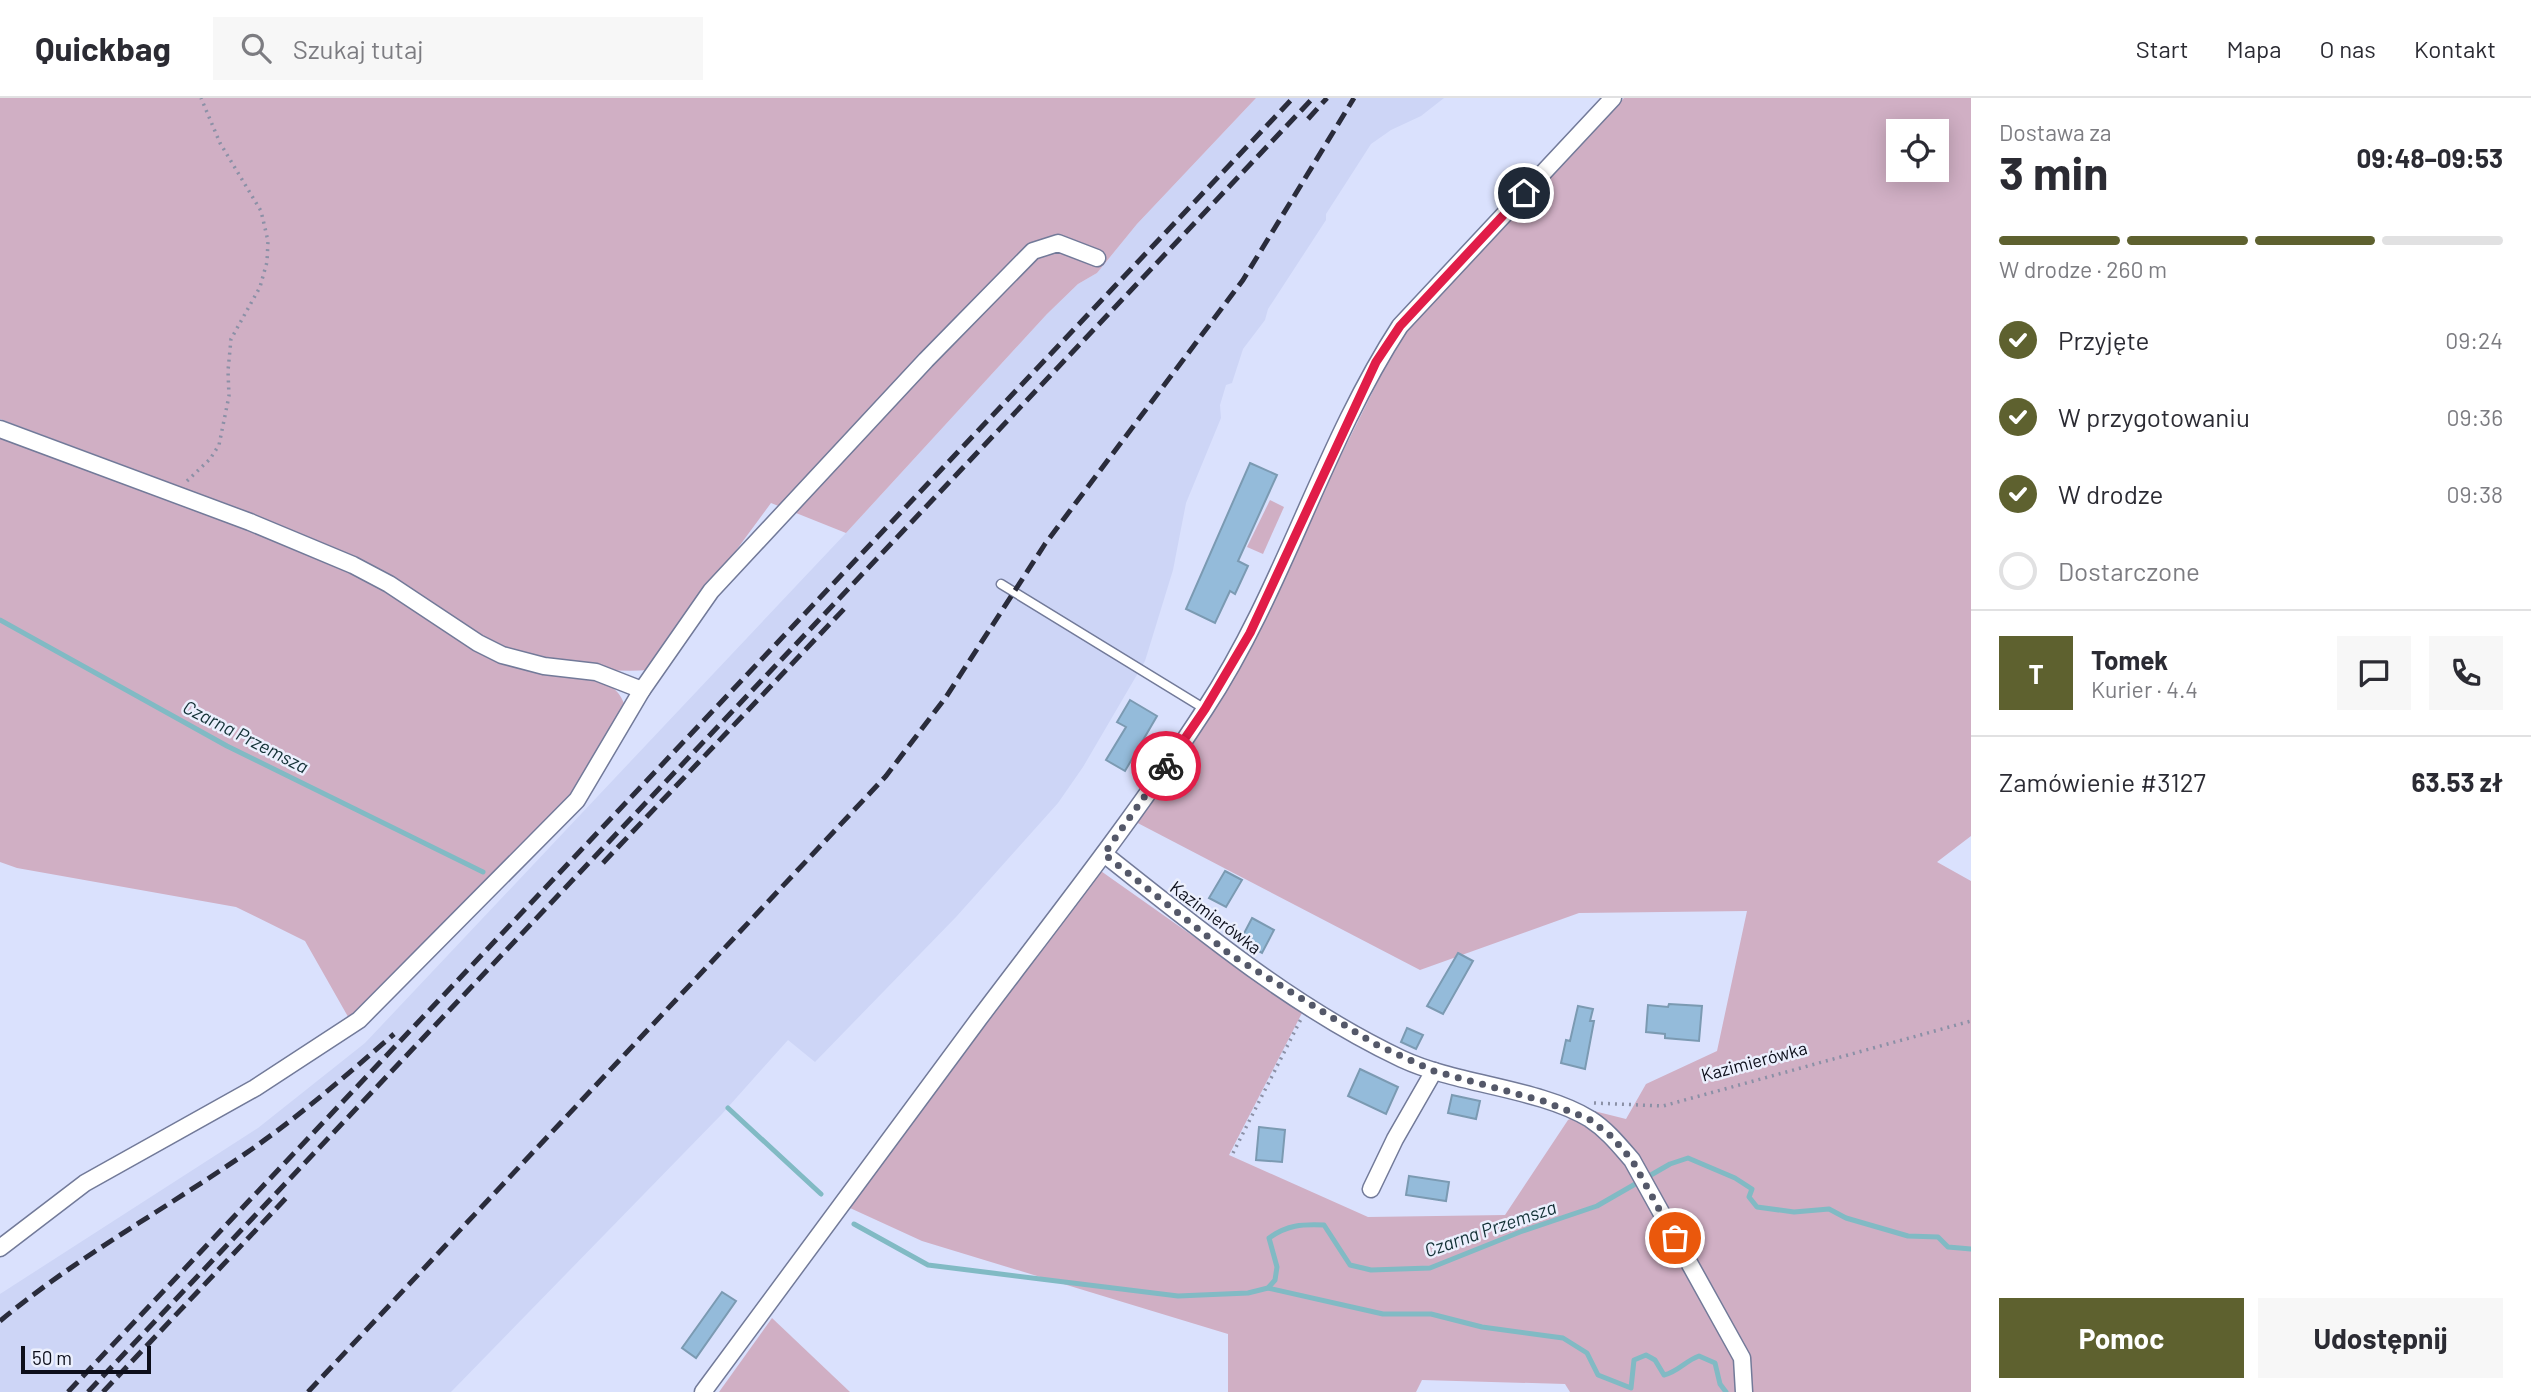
<!DOCTYPE html>
<html lang="pl">
<head>
<meta charset="utf-8">
<style>
	:root { --surface:#fff; --page:#f7f7f7; --text:#2b2b33; --muted:#7c7c81; --line:#e1e1e2; --accent:#5e612f }
	body { margin:0; font-family:Barlow,sans-serif; background:var(--page); color:var(--text); height:100vh; display:flex; flex-direction:column; font-size:26px; white-space:nowrap }
	* { box-sizing:border-box; margin:0 }
	p { font-size:23px; color:var(--muted) }
	.icon { flex:none; width:38px; height:38px; fill:none; stroke:currentColor; stroke-width:2; stroke-linecap:round; stroke-linejoin:round }
	.map { position:relative; flex:1; overflow:hidden }
	.panel { display:flex; flex-direction:column; background:var(--surface); width:560px }
	.panel>* { flex:none }
	.tools { position:absolute; left:1886px; top:21px; display:grid; gap:14px }
	.tools a { display:grid; place-items:center; width:63px; height:63px; border-radius:0px; background:var(--surface); box-shadow:0 4px 18px #0003; font-size:35px }
	.scale { position:absolute; left:21px; bottom:18px; width:130px; box-sizing:border-box; padding-left:7px; border:4px solid #0c0e1a; border-top:0; font-size:19px; line-height:24px; white-space:nowrap; color:#0c0e1a; -webkit-text-stroke:5px #ebeffd; paint-order:stroke }
	.pin { position:absolute; display:grid; place-items:center; width:60px; height:60px; color:#fff; margin:-30px; border:4px solid #fff; border-radius:50%; box-shadow:0 2px 7px #0007 }
	.courier { position:absolute; display:grid; place-items:center; width:70px; height:70px; margin:-35px; border:5px solid #e11d48; border-radius:50%; background:#fff; color:#222; box-shadow:0 2px 9px #0007 }
	.head em { font-style:normal; font-weight:700 }
	.head div { display:flex; flex-direction:column-reverse }
	.head { display:flex; align-items:center; justify-content:space-between; height:119px; padding:0 28px }
	h1 { font-size:46px; font-weight:700; line-height:52px }
	.bar { display:grid; grid-template-columns:repeat(4,1fr); gap:10px 7px; align-content:center; height:84px; padding:0 28px }
	.bar i { height:9px; border-radius:5px; background:var(--line) }
	.bar .current { background:var(--accent) }
	.bar p { grid-column:span 4 }
	.line { display:flex; align-items:center; gap:18px; padding:0 28px; border-top:2px solid var(--line) }
	.line div { flex:1 }
	.round { display:grid; place-items:center; flex:none; width:74px; height:74px; border-radius:0px; background:var(--page) }
	ol { padding:0 28px; list-style:none }
	li { display:flex; align-items:center; gap:21px; height:77px }
	li p { margin-inline-start:auto }
	li .icon { padding:7px; border-radius:50%; background:var(--accent); color:#fff; stroke-width:4 }
	li:last-child { color:var(--muted) }
	li i { width:38px; height:38px; border:4px solid var(--line); border-radius:50% }
	.cta { display:flex; gap:14px; margin-top:auto; padding:14px 28px }
	.cta a { flex:1; height:80px; border-radius:0px; background:var(--accent); color:#fff; font-size:28px; font-weight:700; line-height:80px; text-align:center }
	.cta a+a { background:var(--page); color:var(--text) }
	header { display:flex; align-items:center; gap:42px; box-sizing:border-box; height:98px; padding:0 35px; background:var(--surface); border-bottom:2px solid var(--line) }
	header strong { font-size:33px }
	nav { display:flex; gap:38px; margin-inline-start:auto; font-size:24px }
	.search { width:490px; height:63px; background:var(--page); display:flex; align-items:center; gap:18px; box-sizing:border-box; padding:0 24px; border-radius:0px; color:var(--muted); font-size:26px }
	main { display:flex; flex:1; min-height:0 }
	.map>svg:first-child { display:block }
	.built { fill:#cdd5f6 }
	.green { fill:#d0afc4; fill-rule:evenodd }
	.lines { fill:none; stroke-linecap:round; stroke-linejoin:round }
	.stream { stroke:#81bac4; stroke-width:5 }
	.building { fill:#94bbda; stroke:#7b9ab2; stroke-width:2 }
	.service-casing { stroke:#727a99; stroke-width:11 }
	.minor-casing { stroke:#727a99; stroke-width:19 }
	.path { stroke:#8b90a6; stroke-width:3.5; stroke-dasharray:2 5; stroke-linecap:butt }
	.service { stroke:#fff; stroke-width:8 }
	.minor { stroke:#fff; stroke-width:16 }
	.rail { stroke:#2a2c3b; stroke-width:5; stroke-dasharray:14 7; stroke-linecap:butt }
	.done { stroke:#545869; stroke-width:7; stroke-dasharray:0 12.6 }
	.route { stroke:#e11d48; stroke-width:9 }
	.labels { text-anchor:middle; dominant-baseline:central; stroke-width:5; stroke-linejoin:round; paint-order:stroke }
	.street-label { font-size:18px; fill:#0c0e1a; stroke:#ebeffd }
	.water-label { font-size:19px; font-style:italic; fill:#123035; stroke:#ebeffd }
</style>
</head>
<body>
<header>
<strong>Quickbag</strong>
<div class="search"><svg class="icon" aria-label="search" viewBox="0 0 24 24"><circle cx="10" cy="10" r="6"/><path d="M15 15l6 6"/></svg>Szukaj tutaj</div>
<nav><a>Start</a><a>Mapa</a><a>O nas</a><a>Kontakt</a></nav>
</header>
<main>
<div class="map">
<svg width="1971" height="1294" viewBox="0 0 1971 1294">
	<rect width="100%" height="100%" fill="#dae1fd"/>
	<!-- built -->
	<path class="built" d="M1256,0H1444L1421,18L1391,32L1371,46L1326,116V122L1268,211L1265,222L1243,251L1232,285L1226,287L1220,307L1221,320L1186,405L1173,472L1145,563L1083,669L1058,705L956,819L815,964L788,942L721,1017L451,1294H0V1196L258,1030L365,945L846,435L1047,216L1078,186L1097,175L1137,126Z"/>
	<!-- green -->
	<g class="green">
		<path d="M0,0H1256L1137,126L1097,175L1078,186L1047,216L846,435L771,405L648,572C599,576 522,562 478,537C454,523 432,504 408,489C374,468 335,452 298,436C200,394 99,359 0,321Z"/>
		<path d="M1624,0H1971V738L1937,764L1971,783V1294H1570L1565,1286L1422,1282L1416,1294H1228V1236L922,1143L850,1110L1098,771L1302,915L1229,1057L1368,1119L1505,1117L1568,1022L1590,1012L1626,1021L1646,986L1717,953L1747,813L1579,815L1420,872L1130,721L1210,620L1402,235ZM1899,33H1937V72H1899Z"/>
		<path d="M0,339L253,431L363,478L484,555L600,582C613,589 621,594 625,609L584,708L355,931L305,843L236,809L17,770L0,764Z"/>
		<path d="M1270,402L1284,409L1263,456L1247,449Z"/>
		<path d="M772,1220L850,1294H719Z"/>
	</g>
	<g class="lines">
		<!-- stream -->
		<g class="stream">
			<path d="M0,522L227,648L483,774"/>
			<path d="M728,1010L821,1096"/>
			<path d="M854,1126L928,1167L1178,1198L1248,1195L1268,1190L1275,1182L1277,1169L1269,1140C1287,1127 1302,1126 1324,1127L1350,1167L1371,1172L1430,1170L1520,1134L1597,1108L1670,1066L1688,1060L1735,1080L1752,1091L1749,1099L1757,1109L1794,1114L1829,1111L1846,1120L1908,1138L1938,1139L1948,1149L1971,1151"/>
			<path d="M1268,1190L1383,1216H1431L1482,1229L1563,1240L1587,1255L1598,1277L1631,1290L1634,1262L1646,1257L1655,1262L1664,1277C1678,1274 1685,1263 1699,1258L1715,1265L1720,1286L1726,1294"/>
		</g>
	</g>
	<!-- building -->
	<g class="building">
		<path d="M1250,365L1277,377L1238,463L1248,468L1235,496L1230,493L1215,525L1186,511Z"/>
		<path d="M1130,602L1157,618L1125,673L1106,662L1126,629L1117,624Z"/>
		<path d="M1225,773L1242,782L1226,809L1209,800Z"/>
		<path d="M1252,820L1274,832L1262,855L1240,843Z"/>
		<path d="M1458,855L1473,863L1443,916L1427,908Z"/>
		<path d="M1669,906L1702,908L1699,943L1665,940V936L1646,934L1648,907L1668,909Z"/>
		<path d="M1578,908L1593,911L1590,923H1594L1585,971L1561,965L1566,942L1570,943Z"/>
		<path d="M1407,930L1423,937L1416,951L1401,944Z"/>
		<path d="M1360,971L1398,989L1386,1016L1348,998Z"/>
		<path d="M1452,997L1480,1003L1476,1021L1448,1015Z"/>
		<path d="M1259,1029L1285,1032L1282,1064L1256,1062Z"/>
		<path d="M1409,1078L1449,1084L1446,1103L1406,1097Z"/>
		<path d="M722,1194L736,1203L696,1260L682,1250Z"/>
	</g>
	<g class="lines">
		<defs>
			<path id="service" d="M1001,486L1205,611"/>
			<g id="minor">
				<path d="M0,331L250,424L353,467L389,486L478,545L502,557L544,568L596,574L642,592"/>
				<path d="M1104,756C1198,830 1292,909 1402,961C1458,987 1539,990 1590,1021C1607,1032 1619,1047 1632,1062L1742,1260L1744,1294"/>
				<path d="M1371,1091L1395,1041L1434,973"/>
				<path d="M0,1150L85,1085L255,990L359,922L577,702L642,592L711,493L926,262L1033,153L1058,145L1097,160"/>
				<path d="M703,1294C794,1170 885,1046 978,922C1055,820 1135,719 1205,611C1284,491 1322,348 1400,228L1613,0"/>
			</g>
		</defs>
		<!-- service casing -->
		<use href="#service" class="service-casing"/>
		<!-- minor casing -->
		<use href="#minor" class="minor-casing"/>
		<!-- path -->
		<g class="path">
			<path d="M187,383L210,361L219,347L229,298L228,273L231,241L260,189L267,164L268,143L261,113L220,45L201,0"/>
			<path d="M1594,1005L1663,1008L1971,923"/>
			<path d="M1233,1055L1301,921"/>
		</g>
		<!-- service -->
		<use href="#service" class="service"/>
		<!-- minor -->
		<use href="#minor" class="minor"/>
		<!-- rail -->
		<g class="rail">
			<path d="M1308,21L1327,0"/>
			<path d="M603,765L844,511"/>
			<path d="M0,1223C78,1158 169,1109 252,1051C302,1016 348,976 394,936"/>
			<path d="M68,1294L1293,0"/>
			<path d="M88,1294L1313,0"/>
			<path d="M103,1294L288,1098"/>
			<path d="M308,1294L886,678L946,599L1045,446L1243,182L1354,0"/>
		</g>
	</g>
	<g class="lines">
		<!-- done -->
		<path class="done" d="M1166,668L1104,756L1231,857L1375,946L1434,973L1543,1003L1589,1021L1611,1038L1632,1062L1675,1140"/>
		<!-- route -->
		<path class="route" d="M1166,668L1205,611L1250,535L1376,264L1400,228L1524,95"/>
	</g>
	<g class="labels">
		<!-- street labels -->
		<g class="street-label">
			<text transform="translate(1216 819) rotate(37)">Kazimierówka</text>
			<text transform="translate(1754 963) rotate(-15)">Kazimierówka</text>
		</g>
		<!-- water labels -->
		<g class="water-label">
			<text transform="translate(246 638) rotate(27)">Czarna Przemsza</text>
			<text transform="translate(1490 1130) rotate(-19)">Czarna Przemsza</text>
		</g>
	</g>
</svg>
<div class="tools">
<a><svg class="icon" aria-label="locate" viewBox="0 0 24 24"><circle cx="12" cy="12" r="6"/><path d="M12 2v4M12 18v4M2 12h4M18 12h4"/></svg></a>
</div>
<div class="scale">50 m</div>
<div class="pin" style="left:1675px;top:1140px;background:#ea580c"><svg class="icon" aria-label="bag" viewBox="0 0 24 24"><path d="M5 8h14l-1 12H6zM9 8a3 3 0 0 1 6 0"/></svg></div>
<div class="pin" style="left:1524px;top:95px;background:#1f2937"><svg class="icon" aria-label="home" viewBox="0 0 24 24"><path d="M3 11l9-7 9 7M6 9v11h12V9"/></svg></div>
<div class="courier" style="left:1166px;top:668px"><svg class="icon" aria-label="bike" viewBox="0 0 24 24"><circle cx="6" cy="16" r="4"/><circle cx="18" cy="16" r="4"/><path d="M6 16l4-8h5l3 8M10 8l3 8H6M13 5h3"/></svg></div>
</div>
<section class="panel">
<div class="head"><div><h1>3 min</h1><p>Dostawa za</p></div><em>09:48–09:53</em></div>
<div class="bar"><i class="current"></i><i class="current"></i><i class="current"></i><i></i><p>W drodze · 260 m</p></div>
<ol>
<li><svg class="icon" aria-label="check" viewBox="0 0 24 24"><path d="M5 12l5 5 9-10"/></svg>Przyjęte<p>09:24</p></li>
<li><svg class="icon" aria-label="check" viewBox="0 0 24 24"><path d="M5 12l5 5 9-10"/></svg>W przygotowaniu<p>09:36</p></li>
<li><svg class="icon" aria-label="check" viewBox="0 0 24 24"><path d="M5 12l5 5 9-10"/></svg>W drodze<p>09:38</p></li>
<li><i></i>Dostarczone</li>
</ol>
<div class="line" style="height:126px"><b class="round" style="background:var(--accent);color:#fff">T</b><div><b>Tomek</b><p>Kurier · 4.4</p></div><a class="round"><svg class="icon" aria-label="chat" viewBox="0 0 24 24"><path d="M4 5h16v11H9l-5 4z"/></svg></a><a class="round"><svg class="icon" aria-label="phone" viewBox="0 0 24 24"><path d="M5 4h4l2 5-3 2q2 4 5 5l2-3 5 2v4C11 20 4 13 5 4z"/></svg></a></div>
<div class="line" style="height:91px"><div>Zamówienie #3127</div><b>63.53 zł</b></div>
<div class="cta"><a>Pomoc</a><a>Udostępnij</a></div>
</section>
</main>
</body>
</html>
